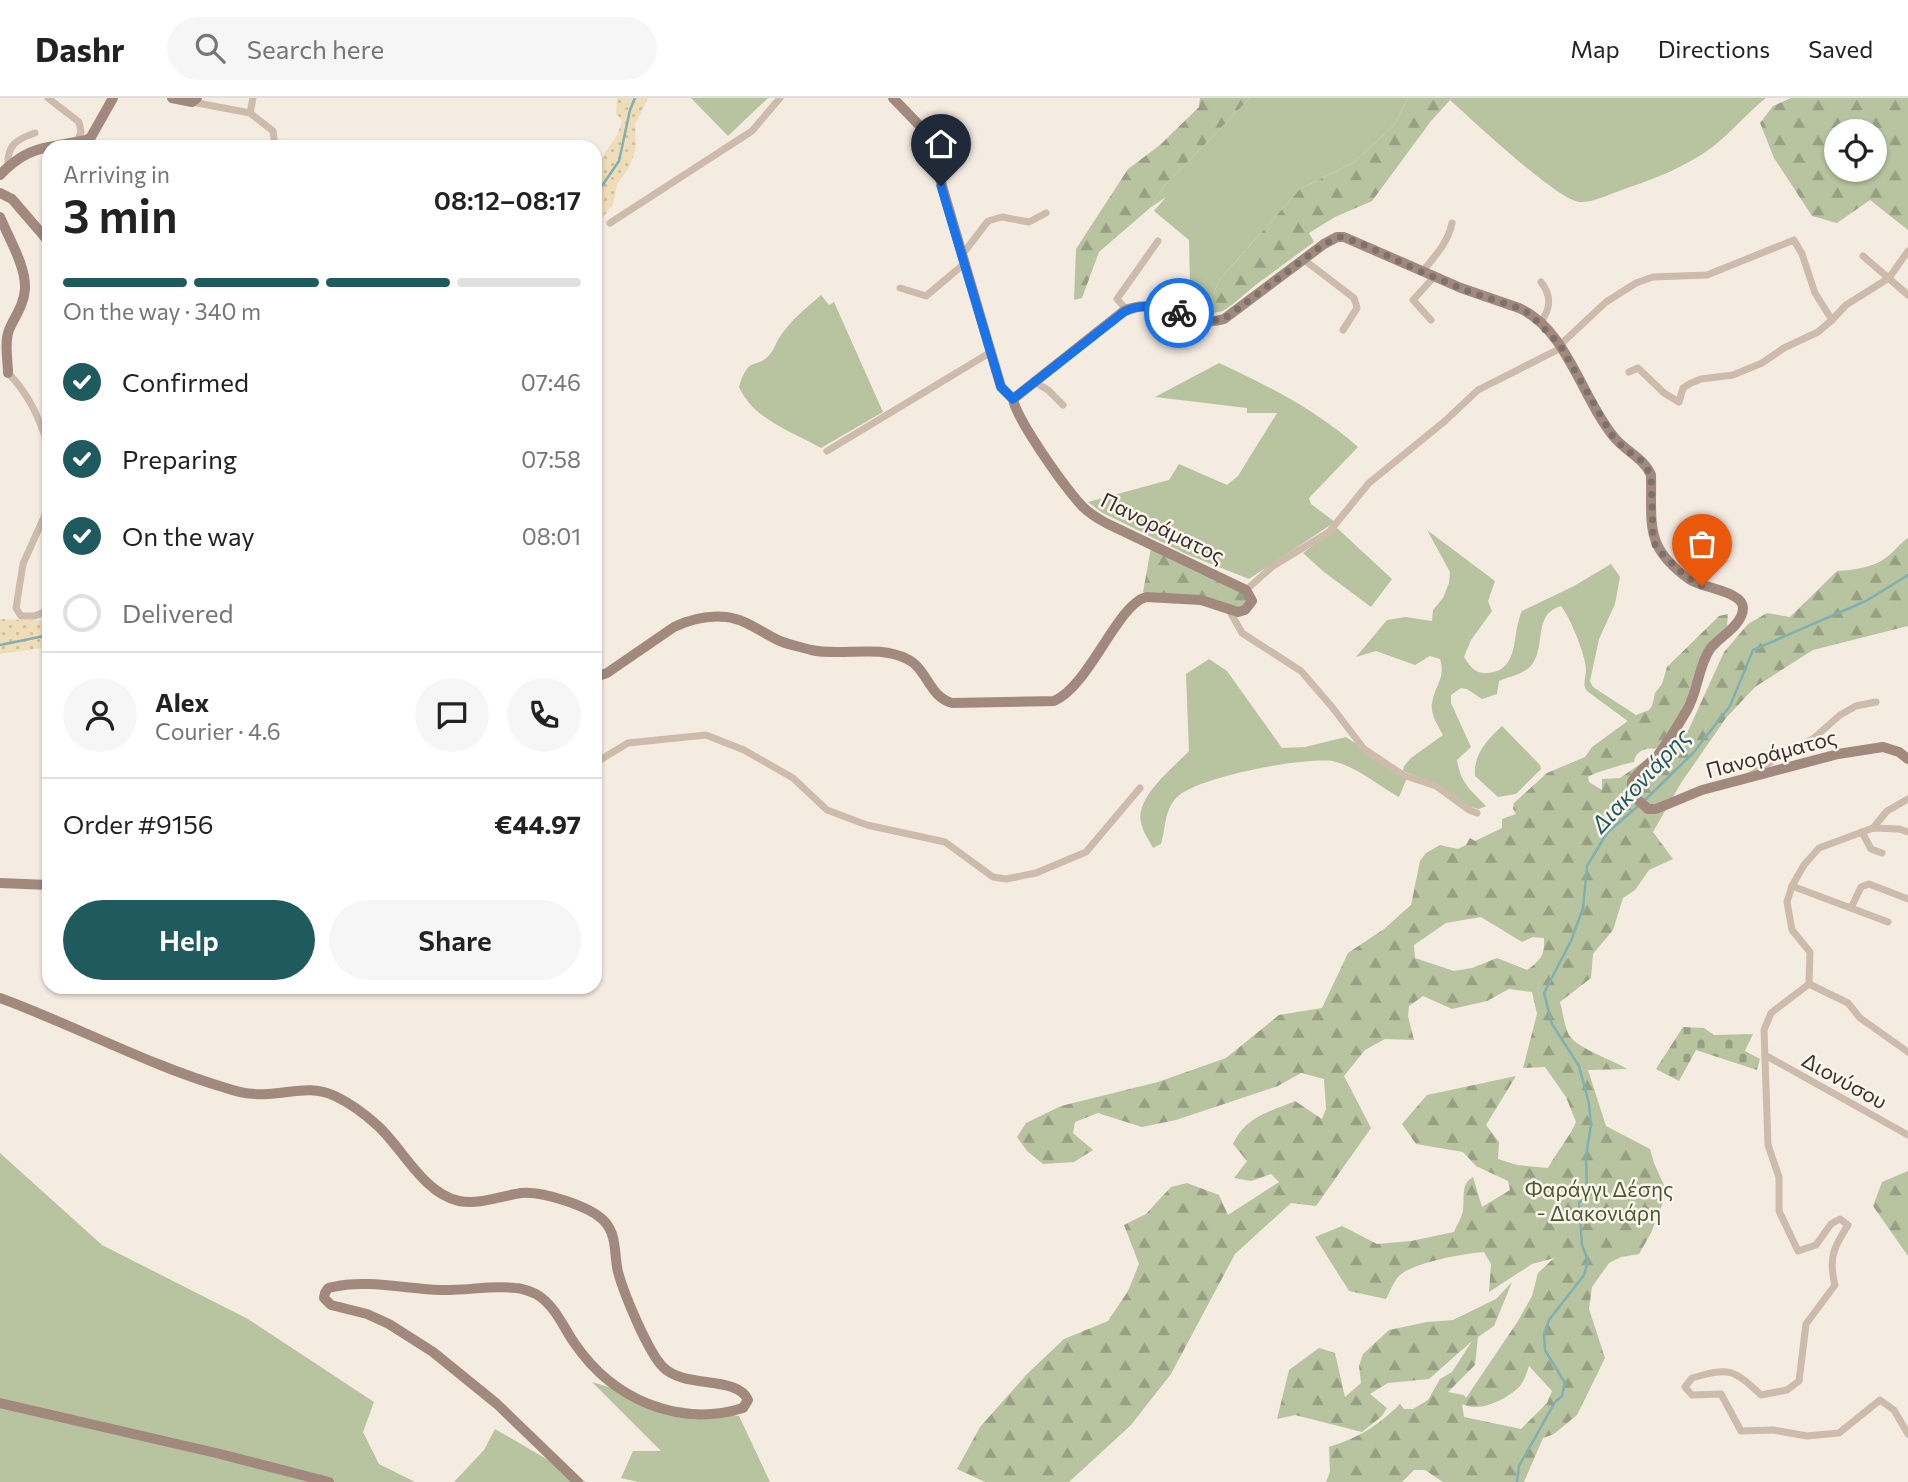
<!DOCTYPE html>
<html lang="en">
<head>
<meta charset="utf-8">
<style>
	:root { --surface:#fff; --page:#f6f6f6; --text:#222; --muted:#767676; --line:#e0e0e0; --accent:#1f5a5e }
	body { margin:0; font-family:Commissioner,sans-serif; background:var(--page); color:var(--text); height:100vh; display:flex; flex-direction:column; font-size:26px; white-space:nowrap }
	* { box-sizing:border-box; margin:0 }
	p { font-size:23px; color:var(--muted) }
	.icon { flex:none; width:38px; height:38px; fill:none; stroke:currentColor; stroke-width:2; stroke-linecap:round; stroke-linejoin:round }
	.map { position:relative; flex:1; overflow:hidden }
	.side { position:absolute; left:42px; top:42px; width:560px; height:854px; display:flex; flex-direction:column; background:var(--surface); border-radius:21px; box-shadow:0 2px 5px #0004 }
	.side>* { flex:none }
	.tools { position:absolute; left:1824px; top:21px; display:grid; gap:14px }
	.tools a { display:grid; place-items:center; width:63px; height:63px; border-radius:50%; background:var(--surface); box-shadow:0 2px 5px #0004; font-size:35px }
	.pin { position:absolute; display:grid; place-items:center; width:60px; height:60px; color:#fff; margin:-72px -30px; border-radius:50% 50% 50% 0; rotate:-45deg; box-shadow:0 0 7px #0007 }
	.pin .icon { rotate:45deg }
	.courier { position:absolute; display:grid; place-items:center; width:70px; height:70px; margin:-35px; border:5px solid #1a73e8; border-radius:50%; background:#fff; color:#222; box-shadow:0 2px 9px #0007 }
	.head em { font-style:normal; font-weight:600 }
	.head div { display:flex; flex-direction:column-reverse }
	.head { display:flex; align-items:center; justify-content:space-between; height:119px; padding:0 21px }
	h1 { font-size:46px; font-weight:600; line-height:52px }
	.bar { display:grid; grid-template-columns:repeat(4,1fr); gap:10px 7px; align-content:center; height:84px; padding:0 21px }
	.bar i { height:9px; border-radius:5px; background:var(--line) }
	.bar .active { background:var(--accent) }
	.bar p { grid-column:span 4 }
	.line { display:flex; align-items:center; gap:18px; padding:0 21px; border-top:2px solid var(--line) }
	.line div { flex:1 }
	.round { display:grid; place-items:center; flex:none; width:74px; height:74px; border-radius:37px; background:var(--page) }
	ol { padding:0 21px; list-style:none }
	li { display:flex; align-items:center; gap:21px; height:77px }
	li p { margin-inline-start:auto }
	li .icon { padding:7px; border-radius:50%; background:var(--accent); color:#fff; stroke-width:4 }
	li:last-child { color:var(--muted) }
	li i { width:38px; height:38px; border:4px solid var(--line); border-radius:50% }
	.cta { display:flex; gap:14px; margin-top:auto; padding:14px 21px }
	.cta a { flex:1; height:80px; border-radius:42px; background:var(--accent); color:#fff; font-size:28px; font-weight:600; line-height:80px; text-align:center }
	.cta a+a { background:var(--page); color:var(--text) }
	header { display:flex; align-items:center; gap:42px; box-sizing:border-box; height:98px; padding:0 35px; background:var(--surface); border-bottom:2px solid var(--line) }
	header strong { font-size:33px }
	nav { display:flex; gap:38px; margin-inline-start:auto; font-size:24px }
	.search { width:490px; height:63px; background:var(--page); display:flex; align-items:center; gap:18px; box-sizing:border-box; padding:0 24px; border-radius:38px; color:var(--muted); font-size:26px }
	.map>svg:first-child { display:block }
	.green { fill:#b8c4a0 }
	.forest { fill:url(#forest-firs); fill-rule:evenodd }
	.sand { fill:url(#sand-dots) }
	.cemetery { fill:url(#cemetery-stones) }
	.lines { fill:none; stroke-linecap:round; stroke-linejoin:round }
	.stream { stroke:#7fb0b2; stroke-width:2.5 }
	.street { stroke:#cdbbac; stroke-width:7 }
	.secondary { stroke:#a18a7d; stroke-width:10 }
	.done { stroke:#7c716b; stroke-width:7; stroke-dasharray:0 12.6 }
	.route { stroke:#1a73e8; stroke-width:9 }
	.labels { text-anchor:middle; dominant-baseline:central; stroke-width:5; stroke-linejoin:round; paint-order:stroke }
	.street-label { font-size:21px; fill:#3b302b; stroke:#fbf5ee }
	.park-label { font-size:21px; fill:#4a5a2e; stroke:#fbf5ee }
	.water-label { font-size:23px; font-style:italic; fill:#1f5a5e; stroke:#fbf5ee }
</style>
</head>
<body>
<header>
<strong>Dashr</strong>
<div class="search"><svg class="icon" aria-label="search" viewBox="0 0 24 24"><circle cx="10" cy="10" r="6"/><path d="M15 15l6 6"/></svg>Search here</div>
<nav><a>Map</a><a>Directions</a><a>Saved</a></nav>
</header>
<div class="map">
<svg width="1908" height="1384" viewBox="0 0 1908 1384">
	<defs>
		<pattern id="forest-firs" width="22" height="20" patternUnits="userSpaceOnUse" patternTransform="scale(1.75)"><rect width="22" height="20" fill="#b8c4a0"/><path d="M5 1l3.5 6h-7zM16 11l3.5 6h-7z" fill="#97a083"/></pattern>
		<pattern id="sand-dots" width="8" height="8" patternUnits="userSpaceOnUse" patternTransform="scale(1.75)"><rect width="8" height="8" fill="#efdcb8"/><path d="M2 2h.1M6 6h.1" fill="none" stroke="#cebd9e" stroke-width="1.8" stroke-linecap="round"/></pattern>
		<pattern id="cemetery-stones" width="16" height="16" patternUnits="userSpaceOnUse" patternTransform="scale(1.75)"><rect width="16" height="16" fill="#b8c4a0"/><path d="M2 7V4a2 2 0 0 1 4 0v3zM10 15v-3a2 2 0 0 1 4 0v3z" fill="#97a083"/></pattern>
	</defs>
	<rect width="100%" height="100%" fill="#f4ebe1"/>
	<!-- green -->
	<g class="green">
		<path d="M691,0H768L728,38Z"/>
		<path d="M1250,0H1408L1395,26L1353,65L1300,91L1220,181L1209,206L1213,215H1206L1173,205L1190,184L1189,142L1154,113L1166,99L1150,110L1165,87Z"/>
		<path d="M1452,0H1766C1747,15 1731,35 1711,50C1684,70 1651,82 1619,93C1608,97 1591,105 1579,104C1557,102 1470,20 1450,2Z"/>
		<path d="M821,197L829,207L834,204L883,314L821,350C791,333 754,322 739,289C749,255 757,273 771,255C774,251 776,245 779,240C790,223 806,210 821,197Z"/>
		<path d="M1219,265C1269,288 1316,312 1358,349L1309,400L1311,406L1335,424L1249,481L1186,456L1101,414L1088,404L1169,382L1179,366L1227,387L1238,378L1277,315H1247V310L1155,299Z"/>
		<path d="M1337,430L1392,481L1371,509L1324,474L1303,455Z"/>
		<path d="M1427,432L1495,483L1488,503L1492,513L1471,542L1464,559C1470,568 1474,575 1485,575C1521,575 1511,536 1522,513L1574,488L1611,466L1620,479L1615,506L1599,541L1590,583L1593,589L1636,617L1629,624L1587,593C1582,586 1586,580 1586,571C1585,556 1571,521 1561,508C1533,516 1546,546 1533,565C1526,576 1510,578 1499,583L1497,596L1482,601L1467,591L1461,590L1451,597V605L1471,649L1457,662C1461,686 1470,691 1486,708L1479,711L1470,709L1437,686L1403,673L1404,668L1411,660L1443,637C1438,628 1430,616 1432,605C1435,586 1446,581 1440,561L1430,558L1415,567L1376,553L1356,559L1387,522L1406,519L1432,523L1433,512L1443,500L1449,485L1450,474Z"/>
		<path d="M1209,561L1227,573L1282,650L1305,649L1346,639L1407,680L1399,699C1379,688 1354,667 1332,663C1303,659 1195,679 1176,700C1164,714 1166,729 1161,746L1153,750C1149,742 1143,734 1141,725C1135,699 1173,670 1189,653L1186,576Z"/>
		<path d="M1502,628L1540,667L1541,671L1516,696L1498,699L1475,678C1473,657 1487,642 1502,628Z"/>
		<path d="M0,1055L102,1147L248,1221L374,1304L363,1334L379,1366L415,1384H0Z"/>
		<path d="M592,1284L672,1308L739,1318L770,1384H638L621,1380L633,1353H661Z"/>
		<path d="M495,1331L586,1384H454L484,1352Z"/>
	</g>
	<!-- forest -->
	<g class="forest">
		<path d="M1200,0H1250L1165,87L1150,110L1099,154L1082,200L1074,202L1076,151L1128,71L1160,47L1199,9Z"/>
		<path d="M1408,0H1452L1431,23L1372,103L1335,119L1309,135L1314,144L1257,186L1233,206L1223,213L1213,215L1209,206L1220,181L1300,91L1353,65L1395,26Z"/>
		<path d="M1791,0H1908V132L1870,102L1837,125L1812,118L1774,60L1760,25L1773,8ZM1836,33H1874V72H1836Z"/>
		<path d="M1908,440V528L1813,552L1755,589L1726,620L1681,685L1653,734L1673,761L1649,772L1635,792L1623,800L1613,832L1593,856L1591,880L1560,904C1563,914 1564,928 1569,937C1578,951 1611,961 1627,971L1588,972L1606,1028L1650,1051L1654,1065L1667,1094L1651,1135L1639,1156L1621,1159L1609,1165L1592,1189L1589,1211L1605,1260L1577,1317L1554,1336L1543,1340L1524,1384H1443L1425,1372H1414L1402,1384H1326L1330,1374L1329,1349C1360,1339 1376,1329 1400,1306L1404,1311H1413L1428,1302L1440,1281L1452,1274L1472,1243L1429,1281L1388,1285L1370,1296L1387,1310L1382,1318L1362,1334L1295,1317L1277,1321L1289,1272L1319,1250L1335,1255L1345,1299L1361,1285L1359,1268L1363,1256L1389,1232L1427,1224L1453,1222L1496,1201L1512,1184L1494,1228L1478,1239L1475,1267L1448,1294L1464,1297L1466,1300L1518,1223L1532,1198L1538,1175L1554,1160L1532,1166L1489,1194L1491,1166L1484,1154C1465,1155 1413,1165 1400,1177C1394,1182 1390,1194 1386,1201L1349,1193L1315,1139L1342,1128L1377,1146L1411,1143L1454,1134C1457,1127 1462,1119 1463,1112C1465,1100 1460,1086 1473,1079L1482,1109L1510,1092L1508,1083L1476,1068L1463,1054L1416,1046L1402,1026L1427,997L1516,978L1486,1027L1499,1044L1498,1061L1517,1067L1548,1070C1556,1055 1571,1037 1576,1024L1566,999L1545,969L1523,970L1537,916L1532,894L1509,891L1487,903L1452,911L1423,898L1409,908L1408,918L1414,942L1385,941L1365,952L1344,978L1371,1030L1316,1108L1291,1105L1235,1156L1171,1276L1131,1327L1069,1384H985L957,1371L980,1329L1027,1276L1064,1241L1108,1223L1128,1193L1139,1166L1124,1127L1146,1116L1171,1089L1187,1085L1219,1097L1228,1117L1279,1084L1271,1076L1251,1083L1234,1080L1247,1063L1233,1046C1245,1019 1269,1014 1295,1003L1322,1021L1326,1011L1324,981L1301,975L1278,988L1176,1022L1142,1029L1098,1015L1075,1024L1073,1035L1093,1052L1074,1064L1043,1066L1027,1053L1017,1039L1026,1025L1061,1008L1158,984L1226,960L1279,917L1322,910L1348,855L1384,831L1411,807L1420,763L1426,755L1440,747L1458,751L1466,747L1470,740L1475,743L1502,730V721L1516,716L1513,711L1514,705L1547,675L1585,659L1592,649L1636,617L1649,612L1652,608L1655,595L1662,586L1667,569L1719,518L1728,516L1727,528L1711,543L1701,562L1687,605L1661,648L1654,651C1645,649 1635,654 1634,664C1627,665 1593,675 1588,679L1589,684L1602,692V681L1620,680L1643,664L1666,659L1688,633L1724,554L1748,526L1767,515L1790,519L1837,473C1853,472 1873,470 1887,459C1895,453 1899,446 1908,440ZM1481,819L1522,844L1533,839L1544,840C1545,857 1541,862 1527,872L1497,860L1472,870L1454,873L1415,860L1414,847L1446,825ZM1529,1268L1552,1293L1547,1305L1521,1331L1464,1319L1462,1306C1479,1315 1506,1302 1519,1289C1524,1284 1527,1274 1529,1268Z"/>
		<path d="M1151,450L1248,497L1246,508L1237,510L1143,494Z"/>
		<path d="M1908,1073V1158L1873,1108L1882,1084Z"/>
	</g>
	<!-- sand -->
	<g class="sand">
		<path d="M617,0H648L635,27L636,51L628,71L617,86L613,106L595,130V69L599,68C605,48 618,44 622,22L616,16Z"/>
		<path d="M0,521L49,523V549L0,556Z"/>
	</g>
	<!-- cemetery -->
	<path class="cemetery" d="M1683,929L1704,930L1714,937L1753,936L1745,953L1760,961L1757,972L1696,952L1679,983L1656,971Z"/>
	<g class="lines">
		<!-- stream -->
		<g class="stream">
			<path d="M595,98L619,63L630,12L635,0"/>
			<path d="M0,547L49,537"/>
			<path d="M1644,703L1693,655L1730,608L1753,552L1866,503L1908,477"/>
			<path d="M1517,1384L1519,1368L1555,1304L1562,1298L1565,1285L1545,1252L1544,1236L1549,1222L1584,1177L1588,1163L1582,1147L1579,1105L1587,1093L1586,1057L1591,1027L1589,1006L1579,968L1552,926L1544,895L1571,843L1583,810L1587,768L1607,735L1639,707"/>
		</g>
		<!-- street -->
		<g class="street">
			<path d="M48,0L79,24L81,34L77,44"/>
			<path d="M192,4L250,15L273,33L275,49"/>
			<path d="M250,15L253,0"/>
			<path d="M8,67C7,47 17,41 35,35"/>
			<path d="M610,125L752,33L780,0"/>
			<path d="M962,157L988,123L1002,119L1029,124L1046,115"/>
			<path d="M1863,158L1908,197"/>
			<path d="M1303,161L1354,200L1357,210L1343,232"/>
			<path d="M1422,174C1435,158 1448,145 1452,125"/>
			<path d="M900,190L926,198L964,166"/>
			<path d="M1127,212L1117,201L1158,143"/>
			<path d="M1431,222L1413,202L1434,179"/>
			<path d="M1540,225C1551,211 1552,198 1541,184"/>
			<path d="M1560,247L1606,204L1636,185L1653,179L1707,177L1794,142L1802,156L1815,195L1832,222L1846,207L1889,180L1908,153"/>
			<path d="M1629,274L1638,270L1664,295L1679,304L1683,290L1691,285L1701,281L1733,277L1762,265L1784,250L1818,234L1832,222"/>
			<path d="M8,275C30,297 39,321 49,349"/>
			<path d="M1033,283L1048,292L1063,307"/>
			<path d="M827,353L991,254"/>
			<path d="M49,408L23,466L16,510L21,518H35L49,512"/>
			<path d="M1246,492L1273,468L1329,434L1369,385L1445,323L1478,292L1561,250"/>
			<path d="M1229,512L1242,535L1301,573L1332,609L1364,651L1403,677L1436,688L1469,712L1477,715"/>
			<path d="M595,665L628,645L706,637L744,652L793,680L827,712L867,727L945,744L993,779L1006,781L1036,775L1086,754L1140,690"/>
			<path d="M1751,677L1772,663L1814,640L1840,617L1856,608L1876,604"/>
			<path d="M1873,730L1887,713L1908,701"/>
			<path d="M1862,734L1871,751L1882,755"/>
			<path d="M1792,788L1888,824"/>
			<path d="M1851,810L1861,789L1869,786L1908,801"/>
			<path d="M1809,886L1771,915L1764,932L1768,1047L1779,1079V1113L1798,1153L1816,1147L1831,1126L1840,1121L1848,1127C1834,1149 1828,1160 1835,1187L1806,1226L1799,1283L1787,1292L1761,1297C1733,1271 1730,1269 1692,1280L1685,1289L1692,1297L1721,1296L1741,1333L1773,1332L1807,1338L1839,1335L1880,1302L1894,1312L1908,1336"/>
			<path d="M1809,886L1810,854L1792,832L1787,804L1792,788L1804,767L1819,750L1873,730L1899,731L1908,734"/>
			<path d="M1809,886L1848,905L1860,920L1908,954"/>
			<path d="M1765,957L1908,1037"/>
		</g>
		<!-- secondary -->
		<g class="secondary">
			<path d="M172,0L192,4L197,0"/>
			<path d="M893,0L920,28L935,64L1001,289L1013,301"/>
			<path d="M49,49L86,42L91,39L113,0"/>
			<path d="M0,77C13,63 30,52 49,49"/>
			<path d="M0,95L12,101L49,144"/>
			<path d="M0,119C9,141 26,168 25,191C24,207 15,218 9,232C4,245 8,262 8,275"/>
			<path d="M595,579L607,575L674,529C691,521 708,517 726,519C746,521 762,535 780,543C790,547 801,549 811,552C842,559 877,546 907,561C927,570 929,599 952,605L1054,603C1090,587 1117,507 1146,499L1201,502L1238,514L1245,512L1252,503L1246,492L1106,425C1097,420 1089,415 1083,409C1066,391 1017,323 1013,301L1124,213C1162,196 1189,232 1224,221L1324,146L1337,139H1344L1461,190L1519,210C1567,231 1582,301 1614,339C1625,353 1644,360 1651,377C1652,427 1644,449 1689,481C1701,490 1743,493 1743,510C1743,527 1719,539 1710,551C1698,569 1698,593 1687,612C1678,627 1669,643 1658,657C1649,666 1638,673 1632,684V690L1638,702L1648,711H1656L1702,692L1838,656L1883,649L1899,654L1908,661"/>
			<path d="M0,785L49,787"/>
			<path d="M0,900C76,928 148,967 226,990C240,995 253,997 268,996C292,995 311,987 335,998C350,1005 366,1017 378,1028C403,1051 423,1095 459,1103C479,1107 501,1098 521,1095C542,1093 591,1108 605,1124C617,1137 614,1157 618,1174C624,1196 648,1254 663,1269C684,1291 737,1277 748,1302L743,1310C678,1330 613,1301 575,1246C563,1229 555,1207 536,1196C529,1193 523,1190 515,1190C491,1187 465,1193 440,1192C408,1191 365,1181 333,1189C327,1190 328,1190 325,1195L324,1200L331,1207L367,1216L389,1226L433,1254L497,1306L578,1384"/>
			<path d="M0,1305L216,1355L329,1384"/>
		</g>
	</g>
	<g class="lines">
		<!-- done -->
		<path class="done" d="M1179,215L1207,223L1224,221L1324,146L1340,139L1358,144L1422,174L1470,194L1519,210L1530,216L1560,247L1613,339L1625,351L1642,363L1651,377L1653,439L1656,450L1684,477L1702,488"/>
		<!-- route -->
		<path class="route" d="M941,88L1001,289L1013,301L1124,214C1144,204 1159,209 1179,215"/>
	</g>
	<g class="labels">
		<!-- street labels -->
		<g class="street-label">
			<text transform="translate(1163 429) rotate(26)">Πανοράματος</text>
			<text transform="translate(1771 655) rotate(-15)">Πανοράματος</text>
			<text transform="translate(1845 982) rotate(29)">Διονύσου</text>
		</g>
		<!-- park labels -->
		<g class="park-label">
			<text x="1599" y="1090">Φαράγγι Δέσης<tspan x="1599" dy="24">- Διακονιάρη</tspan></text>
		</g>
		<!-- water labels -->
		<g class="water-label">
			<text transform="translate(1640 682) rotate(-47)">Διακονιάρης</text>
		</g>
	</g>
</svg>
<div class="tools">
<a><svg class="icon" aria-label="locate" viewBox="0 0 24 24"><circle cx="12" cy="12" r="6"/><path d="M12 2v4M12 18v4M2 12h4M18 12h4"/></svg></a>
</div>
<div class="pin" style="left:1702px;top:488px;background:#ea580c"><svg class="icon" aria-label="bag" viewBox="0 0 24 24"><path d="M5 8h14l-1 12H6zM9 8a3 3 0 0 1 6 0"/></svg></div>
<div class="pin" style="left:941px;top:88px;background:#1f2937"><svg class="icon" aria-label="home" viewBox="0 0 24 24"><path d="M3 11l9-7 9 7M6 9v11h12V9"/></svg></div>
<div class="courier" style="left:1179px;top:215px"><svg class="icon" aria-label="bike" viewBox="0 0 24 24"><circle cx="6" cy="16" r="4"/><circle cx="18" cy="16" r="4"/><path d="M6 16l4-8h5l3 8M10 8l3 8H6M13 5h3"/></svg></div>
<section class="side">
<div class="head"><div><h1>3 min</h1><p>Arriving in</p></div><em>08:12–08:17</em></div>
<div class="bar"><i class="active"></i><i class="active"></i><i class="active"></i><i></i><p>On the way · 340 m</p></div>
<ol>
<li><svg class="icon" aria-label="check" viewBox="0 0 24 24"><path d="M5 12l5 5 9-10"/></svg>Confirmed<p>07:46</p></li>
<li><svg class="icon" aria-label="check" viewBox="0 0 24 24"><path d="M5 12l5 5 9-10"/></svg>Preparing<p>07:58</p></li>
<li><svg class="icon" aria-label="check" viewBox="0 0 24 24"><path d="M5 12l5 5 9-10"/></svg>On the way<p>08:01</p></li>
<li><i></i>Delivered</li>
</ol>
<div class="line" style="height:126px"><a class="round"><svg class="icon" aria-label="person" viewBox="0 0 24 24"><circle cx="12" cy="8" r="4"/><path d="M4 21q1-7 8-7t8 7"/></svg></a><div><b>Alex</b><p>Courier · 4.6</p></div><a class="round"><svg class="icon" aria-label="chat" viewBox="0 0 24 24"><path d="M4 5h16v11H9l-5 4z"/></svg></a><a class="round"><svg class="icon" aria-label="phone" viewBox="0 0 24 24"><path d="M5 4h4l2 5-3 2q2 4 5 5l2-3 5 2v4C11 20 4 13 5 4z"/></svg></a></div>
<div class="line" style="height:91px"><div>Order #9156</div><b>€44.97</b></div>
<div class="cta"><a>Help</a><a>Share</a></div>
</section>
</div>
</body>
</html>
